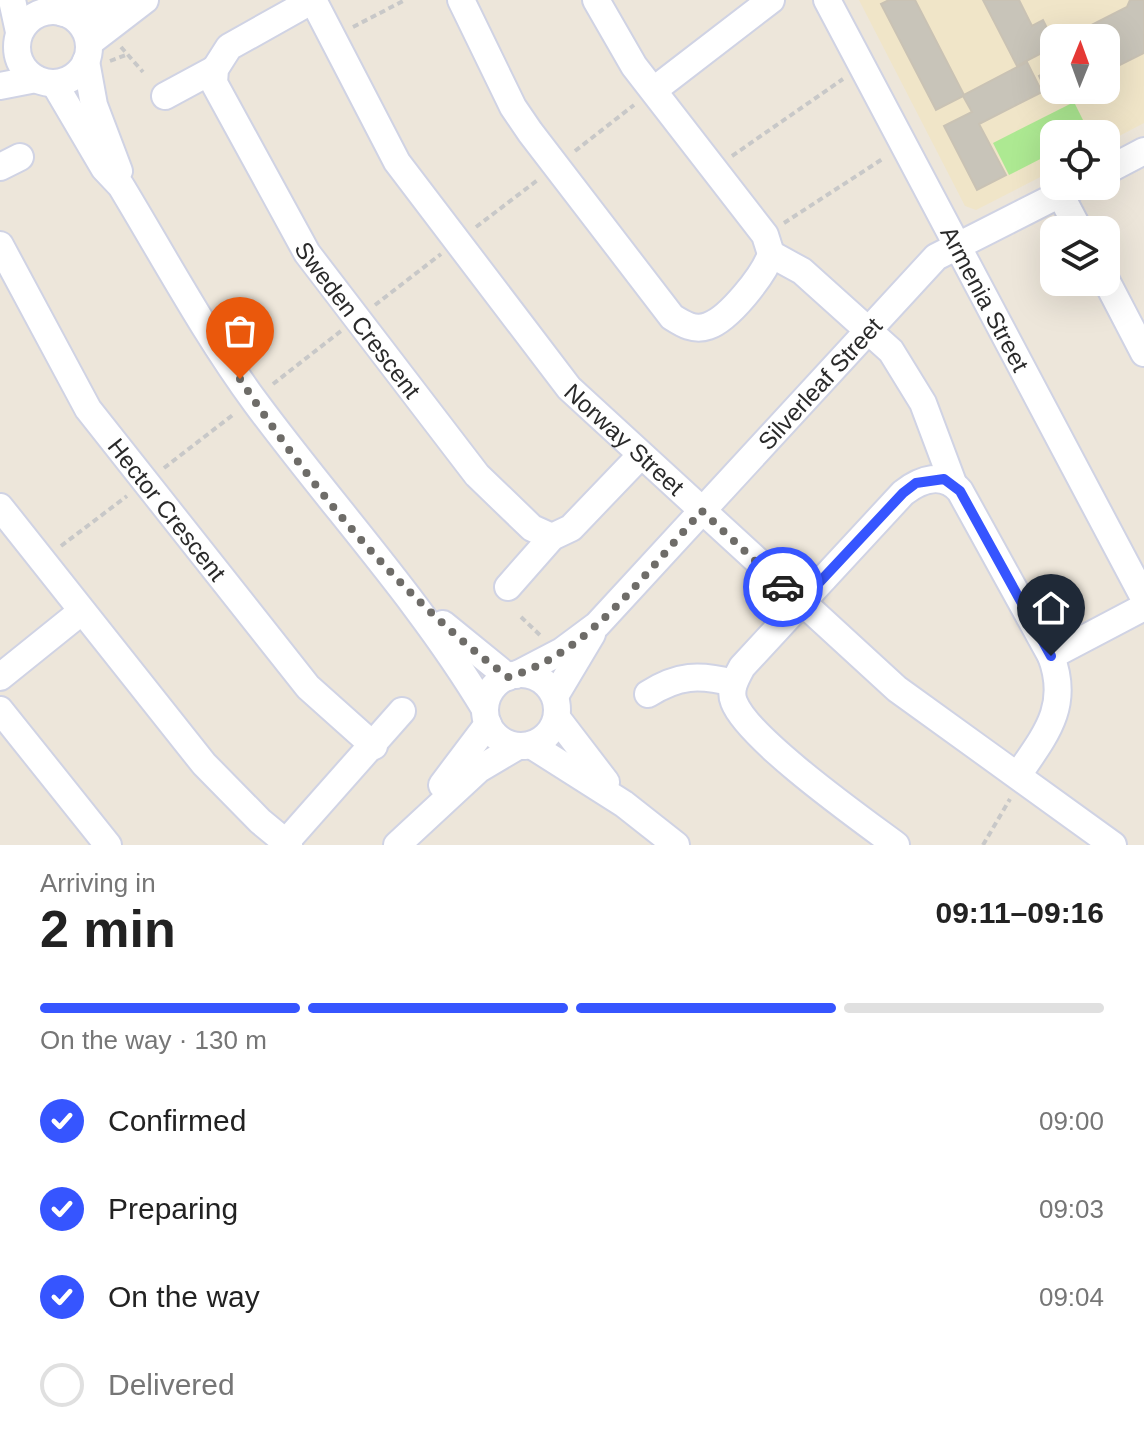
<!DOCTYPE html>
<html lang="en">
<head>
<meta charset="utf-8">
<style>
	:root { --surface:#fff; --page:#f6f6f6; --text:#222; --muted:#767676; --line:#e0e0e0; --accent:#3655ff }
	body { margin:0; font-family:Arial,sans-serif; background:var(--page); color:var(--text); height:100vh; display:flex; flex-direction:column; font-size:30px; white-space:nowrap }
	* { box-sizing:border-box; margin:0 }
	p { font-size:26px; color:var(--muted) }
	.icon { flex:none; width:44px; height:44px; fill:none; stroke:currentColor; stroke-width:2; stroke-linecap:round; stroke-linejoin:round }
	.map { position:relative; height:845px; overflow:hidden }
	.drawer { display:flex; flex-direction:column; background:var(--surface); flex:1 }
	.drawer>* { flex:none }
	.needle { width:52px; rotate:1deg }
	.fabs { position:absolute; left:1040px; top:24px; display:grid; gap:16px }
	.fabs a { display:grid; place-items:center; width:80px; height:80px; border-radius:16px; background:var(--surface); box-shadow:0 8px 32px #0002; font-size:40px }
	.pin { position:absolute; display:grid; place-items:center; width:68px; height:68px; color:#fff; margin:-82px -34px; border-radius:50% 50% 50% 0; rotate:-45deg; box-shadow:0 0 8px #0007 }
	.pin .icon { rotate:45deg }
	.courier { position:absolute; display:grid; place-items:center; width:80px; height:80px; margin:-40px; border:6px solid #3655ff; border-radius:50%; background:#fff; color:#222; box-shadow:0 2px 10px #0007 }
	.summary em { font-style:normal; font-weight:700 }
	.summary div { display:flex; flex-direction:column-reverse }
	.summary { display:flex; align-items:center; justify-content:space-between; height:136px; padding:0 40px }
	h1 { font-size:52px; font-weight:700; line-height:60px }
	.bar { display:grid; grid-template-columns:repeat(4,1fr); gap:12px 8px; align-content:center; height:96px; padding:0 40px }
	.bar i { height:10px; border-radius:6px; background:var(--line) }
	.bar .active { background:var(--accent) }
	.bar p { grid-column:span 4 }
	ol { padding:0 40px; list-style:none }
	li { display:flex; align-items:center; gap:24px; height:88px }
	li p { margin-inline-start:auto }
	li .icon { padding:8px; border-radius:50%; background:var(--accent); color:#fff; stroke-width:4 }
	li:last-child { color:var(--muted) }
	li i { width:44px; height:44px; border:4px solid var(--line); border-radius:50% }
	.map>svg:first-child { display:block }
	.education { fill:#f0e5c8; fill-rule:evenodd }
	.green { fill:#ade992 }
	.building { fill:#c8c4b9; stroke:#c9c2b4; stroke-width:2 }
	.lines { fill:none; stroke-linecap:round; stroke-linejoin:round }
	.minor-casing { stroke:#d0d3e4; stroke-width:30 }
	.path { stroke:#c8c8c8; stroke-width:4; stroke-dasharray:6 4; stroke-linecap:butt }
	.minor { stroke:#fff; stroke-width:26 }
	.done { stroke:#6e6c68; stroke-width:8; stroke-dasharray:0 14.4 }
	.route { stroke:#3655ff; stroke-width:10 }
	.labels { text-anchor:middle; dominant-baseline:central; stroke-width:7; stroke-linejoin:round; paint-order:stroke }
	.street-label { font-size:24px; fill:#2a2a2a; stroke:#fff }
</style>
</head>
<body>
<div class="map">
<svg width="1144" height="845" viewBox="0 0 1144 845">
	<rect width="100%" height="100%" fill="#ede6da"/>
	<!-- education -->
	<path class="education" d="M859,0H1144V123L1106,143V134H1054V170L976,210L965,206ZM1054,38H1106V90H1054Z"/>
	<!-- green -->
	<path class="green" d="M1074,102L1090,134H1054V152L1009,175L993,143Z"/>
	<!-- building -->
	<g class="building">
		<path d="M889,0H915L964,95L1027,62L1042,92L979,124L1006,175L977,190L944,126L972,112L963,96L936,110L881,4Z"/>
		<path d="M983,0H1019L1032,26L1043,20L1054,42V90H1071L1051,100L1039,76L1052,69L1044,54L1053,47L1017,66Z"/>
		<path d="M1130,0H1144V53L1106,72V38H1066L1127,7Z"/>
	</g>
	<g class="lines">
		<defs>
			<g id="minor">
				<path d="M12,0L19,32"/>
				<path id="s1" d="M313,0L397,162L569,388L897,689L1113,845"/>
				<path id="s2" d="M313,0L229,47L215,69L214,83L307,253L477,475L532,528L552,537"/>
				<path d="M461,0L513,107L530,132L672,317C683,324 694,331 708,326C729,319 764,275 771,254"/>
				<path d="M596,0L634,66L765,235L771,254"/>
				<path id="s3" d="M827,0L1144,598"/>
				<circle cx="53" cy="47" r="36"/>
				<path d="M63,13L111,7L132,0"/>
				<path d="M89,43L145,0"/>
				<path d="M86,61L94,105L119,171"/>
				<path d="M54,83L104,168L121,186C165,259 206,335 256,403C332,506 419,599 485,709"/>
				<path d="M0,86L36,79"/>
				<path d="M654,90L771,0"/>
				<path d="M165,96L215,69"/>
				<path d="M0,167L20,157"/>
				<path d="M1106,171L1144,151"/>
				<path d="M1060,194L1079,230"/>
				<path id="s4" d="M0,245L88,409L308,687L374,746"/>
				<path d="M771,254L802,271L891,351L923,403L953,483"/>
				<path d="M1106,280L1144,353"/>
				<path d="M0,507L204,764L260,821L289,845"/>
				<path d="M508,587L552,537L571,528L640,456"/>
				<path d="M443,624L508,677"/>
				<circle cx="521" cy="710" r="36"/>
				<path id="s5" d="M516,675L562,651L597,625L936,257L1076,186"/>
				<path d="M0,677L82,611"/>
				<path d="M648,694C678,675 699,674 733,683"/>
				<path d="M555,696L592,634"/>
				<path d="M0,710L108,845"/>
				<path d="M557,718L606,782"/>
				<path d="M531,745L624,804L676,845"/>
				<path d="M1018,775C1046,734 1070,706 1051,656L1144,607"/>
				<path d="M442,785L488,724"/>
				<path d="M286,842L402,711"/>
				<path d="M397,845L479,769L518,746"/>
				<path d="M896,845C861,819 748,739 734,702C729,690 736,678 742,667L903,493C921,479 943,471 960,491L1051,656"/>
			</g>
		</defs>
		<!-- minor casing -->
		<use href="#minor" class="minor-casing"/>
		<!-- path -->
		<g class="path">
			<path d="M353,27L405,0"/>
			<path d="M121,47L143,72"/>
			<path d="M110,61L126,55"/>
			<path d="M575,151L634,105"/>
			<path d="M732,156L843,79"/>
			<path d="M784,223L884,158"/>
			<path d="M476,227L539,179"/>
			<path d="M375,305L441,254"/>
			<path d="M273,384L341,331"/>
			<path d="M164,468L234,414"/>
			<path d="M61,546L127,496"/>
			<path d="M521,617L542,637"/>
			<path d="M983,845L1010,799"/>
		</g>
		<!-- minor -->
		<use href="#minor" class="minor"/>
	</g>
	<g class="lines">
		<!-- done -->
		<path class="done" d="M240,379C313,490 401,598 508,677C590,654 647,570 702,511L783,587"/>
		<!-- route -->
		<path class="route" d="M783,587L800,603L903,493L916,483L944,479L960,491L1051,656"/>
	</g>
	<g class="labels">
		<!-- street labels -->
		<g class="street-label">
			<text stroke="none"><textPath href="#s3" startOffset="338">Armenia Street</textPath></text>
			<text stroke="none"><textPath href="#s2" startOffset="414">Sweden Crescent</textPath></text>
			<text stroke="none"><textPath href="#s5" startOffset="424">Silverleaf Street</textPath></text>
			<text stroke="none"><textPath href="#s1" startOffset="542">Norway Street</textPath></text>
			<text stroke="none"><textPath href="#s4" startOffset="314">Hector Crescent</textPath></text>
		</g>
	</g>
</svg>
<div class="fabs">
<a><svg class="needle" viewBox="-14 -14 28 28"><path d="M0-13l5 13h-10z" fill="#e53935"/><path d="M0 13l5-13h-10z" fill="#767676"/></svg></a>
<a><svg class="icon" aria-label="locate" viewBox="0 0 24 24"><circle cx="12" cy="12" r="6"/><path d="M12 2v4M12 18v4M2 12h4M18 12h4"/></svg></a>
<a><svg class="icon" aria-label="layers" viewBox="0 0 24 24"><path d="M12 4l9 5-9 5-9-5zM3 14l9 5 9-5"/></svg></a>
</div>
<div class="pin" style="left:240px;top:379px;background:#ea580c"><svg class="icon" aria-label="bag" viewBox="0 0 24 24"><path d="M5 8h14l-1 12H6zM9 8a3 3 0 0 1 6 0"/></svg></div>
<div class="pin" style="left:1051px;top:656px;background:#1f2937"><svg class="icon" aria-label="home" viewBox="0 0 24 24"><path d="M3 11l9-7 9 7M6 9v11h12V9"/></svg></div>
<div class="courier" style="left:783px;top:587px"><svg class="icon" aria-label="car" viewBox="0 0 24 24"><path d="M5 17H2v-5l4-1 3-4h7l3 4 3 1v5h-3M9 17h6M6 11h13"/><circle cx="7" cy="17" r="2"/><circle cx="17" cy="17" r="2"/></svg></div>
</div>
<section class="drawer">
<div class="summary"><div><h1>2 min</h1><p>Arriving in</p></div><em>09:11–09:16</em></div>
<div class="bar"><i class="active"></i><i class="active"></i><i class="active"></i><i></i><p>On the way · 130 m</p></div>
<ol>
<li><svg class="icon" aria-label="check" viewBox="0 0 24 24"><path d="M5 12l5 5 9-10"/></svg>Confirmed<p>09:00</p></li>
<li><svg class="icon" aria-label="check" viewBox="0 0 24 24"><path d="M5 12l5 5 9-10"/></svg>Preparing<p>09:03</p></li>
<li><svg class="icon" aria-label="check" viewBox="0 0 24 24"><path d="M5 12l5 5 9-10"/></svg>On the way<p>09:04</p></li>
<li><i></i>Delivered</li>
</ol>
</section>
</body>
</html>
